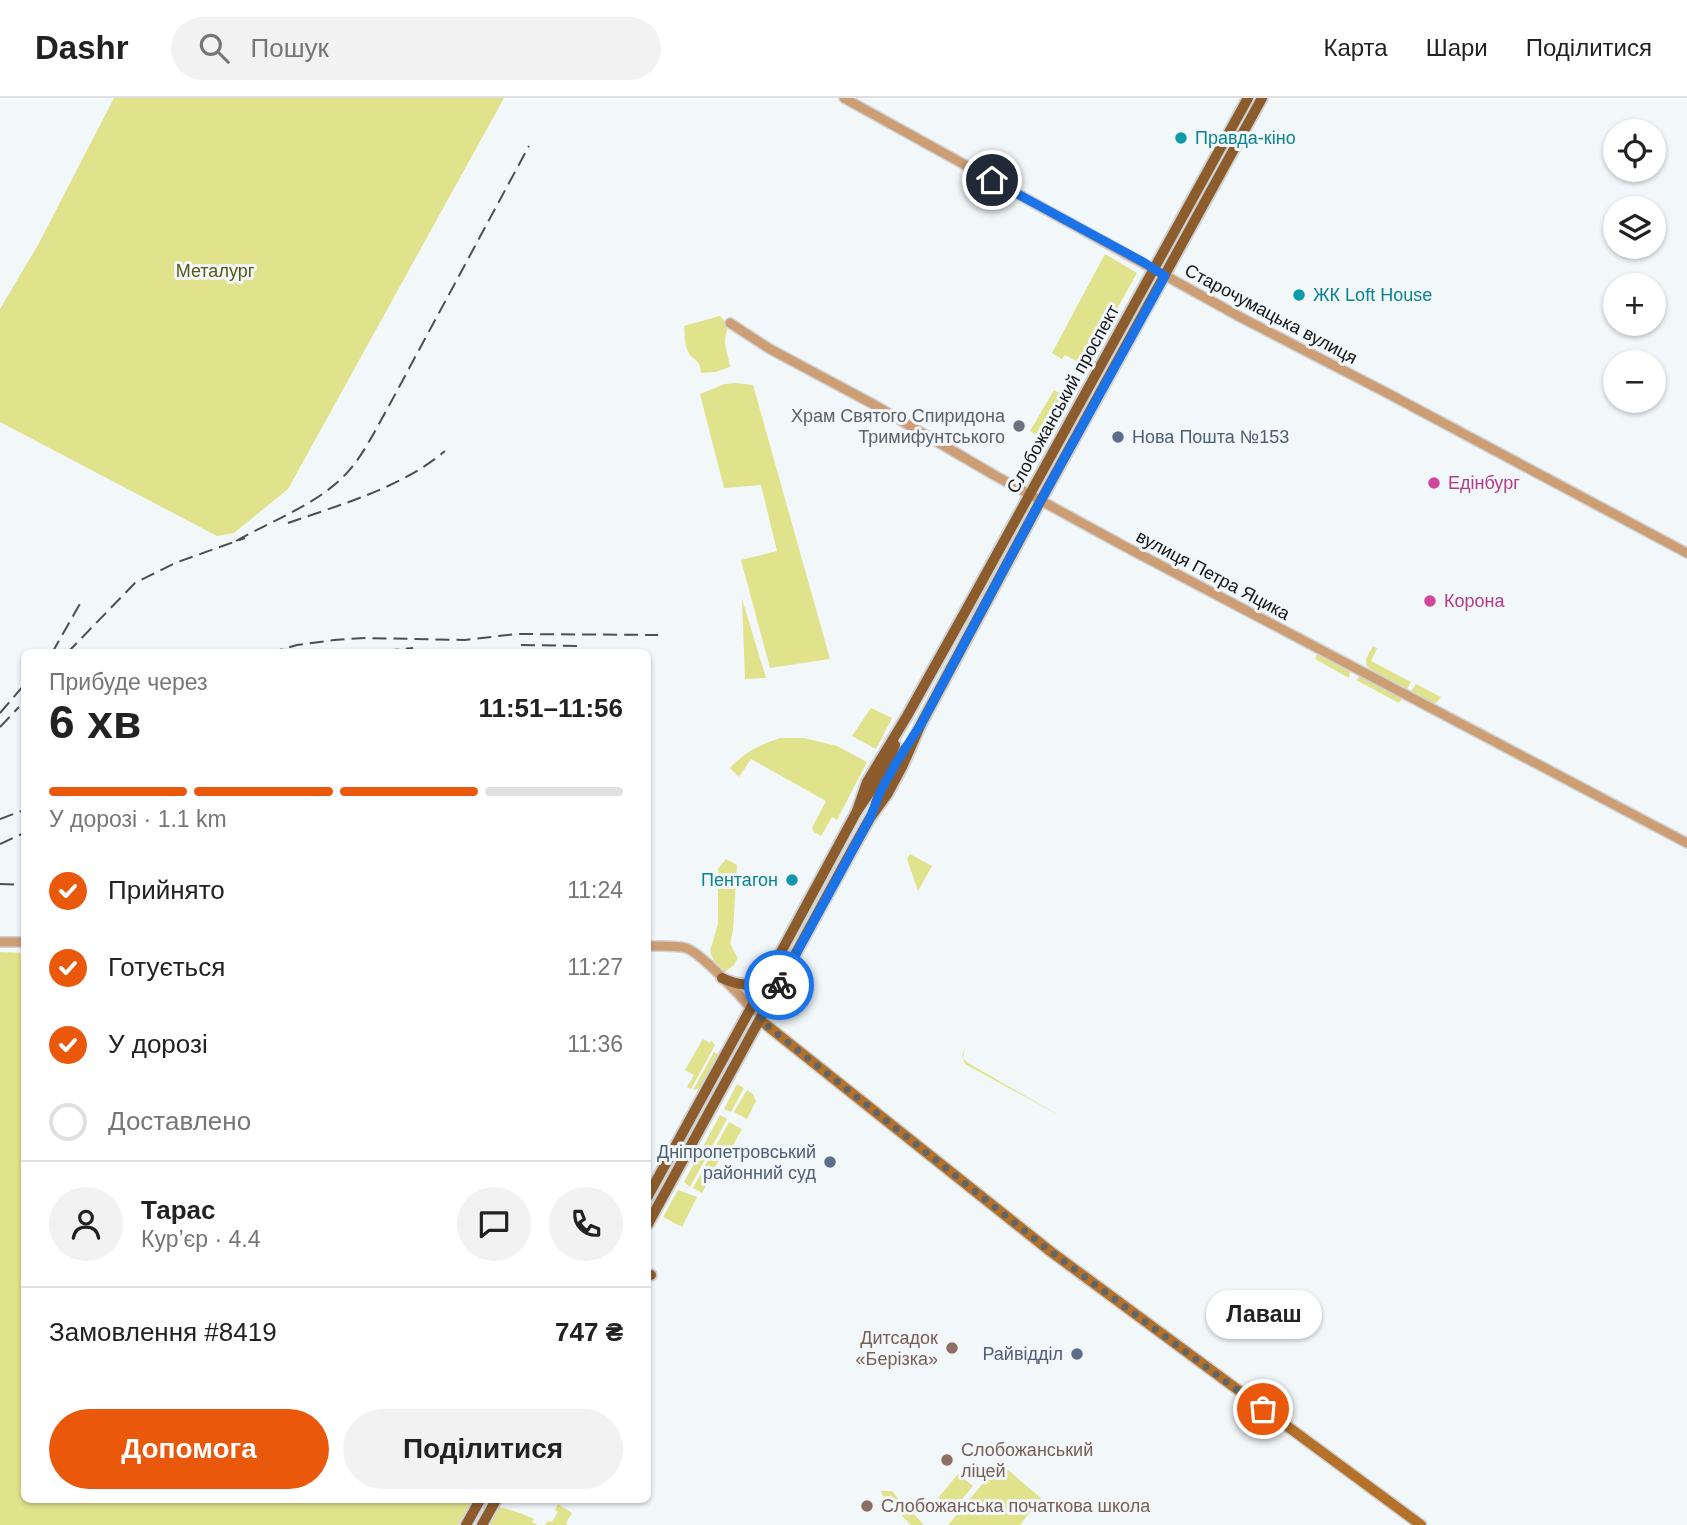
<!DOCTYPE html>
<html lang="uk">
<head>
<meta charset="utf-8">
<style>
	:root { --surface:#fff; --page:#f2f2f2; --text:#222; --muted:#767676; --line:#e0e0e0; --accent:#ea580c }
	body { margin:0; font-family:Helvetica,sans-serif; background:var(--page); color:var(--text); height:100vh; display:flex; flex-direction:column; font-size:26px; white-space:nowrap }
	* { box-sizing:border-box; margin:0 }
	p { font-size:23px; color:var(--muted) }
	.icon { flex:none; width:38px; height:38px; fill:none; stroke:currentColor; stroke-width:2; stroke-linecap:round; stroke-linejoin:round }
	.map { position:relative; flex:1; overflow:hidden }
	.sheet { position:absolute; left:21px; top:551px; width:630px; height:854px; display:flex; flex-direction:column; background:var(--surface); border-radius:10px; box-shadow:0 2px 5px #0004 }
	.sheet>* { flex:none }
	.fabs { position:absolute; left:1603px; top:21px; display:grid; gap:14px }
	.fabs a { display:grid; place-items:center; width:63px; height:63px; border-radius:50%; background:var(--surface); box-shadow:0 2px 5px #0004; font-size:35px }
	.pin { position:absolute; display:grid; place-items:center; width:60px; height:60px; color:#fff; margin:-30px; border:4px solid #fff; border-radius:50%; box-shadow:0 2px 7px #0007 }
	.courier { position:absolute; display:grid; place-items:center; width:70px; height:70px; margin:-35px; border:5px solid #1a73e8; border-radius:50%; background:#fff; color:#222; box-shadow:0 2px 9px #0007 }
	.bubble { position:absolute; height:49px; border-radius:24px; background:var(--surface); box-shadow:0 2px 5px #0004; font-size:23px; font-weight:800; line-height:49px; text-align:center }
	.head em { font-style:normal; font-weight:800 }
	.head div { display:flex; flex-direction:column-reverse }
	.head { display:flex; align-items:center; justify-content:space-between; height:119px; padding:0 28px }
	h1 { font-size:46px; font-weight:800; line-height:52px }
	.bar { display:grid; grid-template-columns:repeat(4,1fr); gap:10px 7px; align-content:center; height:84px; padding:0 28px }
	.bar i { height:9px; border-radius:5px; background:var(--line) }
	.bar .active { background:var(--accent) }
	.bar p { grid-column:span 4 }
	.line { display:flex; align-items:center; gap:18px; padding:0 28px; border-top:2px solid var(--line) }
	.line div { flex:1 }
	.round { display:grid; place-items:center; flex:none; width:74px; height:74px; border-radius:37px; background:var(--page) }
	ol { padding:0 28px; list-style:none }
	li { display:flex; align-items:center; gap:21px; height:77px }
	li p { margin-inline-start:auto }
	li .icon { padding:7px; border-radius:50%; background:var(--accent); color:#fff; stroke-width:4 }
	li:last-child { color:var(--muted) }
	li i { width:38px; height:38px; border:4px solid var(--line); border-radius:50% }
	.button { display:flex; gap:14px; margin-top:auto; padding:14px 28px }
	.button a { flex:1; height:80px; border-radius:42px; background:var(--accent); color:#fff; font-size:28px; font-weight:800; line-height:80px; text-align:center }
	.button a+a { background:var(--page); color:var(--text) }
	header { display:flex; align-items:center; gap:42px; box-sizing:border-box; height:98px; padding:0 35px; background:var(--surface); border-bottom:2px solid var(--line) }
	header strong { font-size:33px }
	nav { display:flex; gap:38px; margin-inline-start:auto; font-size:24px }
	.search { width:490px; height:63px; background:var(--page); display:flex; align-items:center; gap:18px; box-sizing:border-box; padding:0 24px; border-radius:38px; color:var(--muted); font-size:26px }
	.map>svg:first-child { display:block }
	.green { fill:#e0e38c }
	.lines { fill:none; stroke-linecap:round; stroke-linejoin:round }
	.tertiary-casing { stroke:#ced3d6; stroke-width:12 }
	.secondary-casing { stroke:#ced3d6; stroke-width:13 }
	.primary-casing { stroke:#ced3d6; stroke-width:14 }
	.tertiary { stroke:#cd9d74; stroke-width:9 }
	.secondary { stroke:#b57129; stroke-width:10 }
	.primary { stroke:#8d5c2c; stroke-width:10 }
	.rail { stroke:#4c4f50; stroke-width:2; stroke-dasharray:14 7; stroke-linecap:butt }
	.done { stroke:#626566; stroke-width:7; stroke-dasharray:0 12.6 }
	.route { stroke:#1a73e8; stroke-width:9 }
	.culture-dot { fill:#0f9aa8; stroke:#f2f7fa; stroke-width:2.5 }
	.worship-dot { fill:#6b7280; stroke:#f2f7fa; stroke-width:2.5 }
	.service-dot { fill:#5c6f8a; stroke:#f2f7fa; stroke-width:2.5 }
	.hotel-dot { fill:#d1479c; stroke:#f2f7fa; stroke-width:2.5 }
	.education-dot { fill:#8d6e63; stroke:#f2f7fa; stroke-width:2.5 }
	.labels { text-anchor:middle; dominant-baseline:central; stroke-width:6; stroke-linejoin:round; paint-order:stroke }
	.culture-label { font-size:18px; fill:#0d838f; stroke:#f2f7fa; text-anchor:start }
	.park-label { font-size:18px; fill:#595915; stroke:#f2f7fa }
	.street-label { font-size:18px; fill:#141617; stroke:#f2f7fa }
	.worship-label { font-size:18px; fill:#5b616d; stroke:#f2f7fa; text-anchor:end }
	.service-label { font-size:18px; fill:#4e5e75; stroke:#f2f7fa; text-anchor:end }
	.hotel-label { font-size:18px; fill:#b23c85; stroke:#f2f7fa; text-anchor:start }
	.education-label { font-size:18px; fill:#785e54; stroke:#f2f7fa; text-anchor:start }
</style>
</head>
<body>
<header>
<strong>Dashr</strong>
<div class="search"><svg class="icon" aria-label="search" viewBox="0 0 24 24"><circle cx="10" cy="10" r="6"/><path d="M15 15l6 6"/></svg>Пошук</div>
<nav><a>Карта</a><a>Шари</a><a>Поділитися</a></nav>
</header>
<div class="map">
<svg width="1687" height="1427" viewBox="0 0 1687 1427">
	<rect width="100%" height="100%" fill="#f2f7fa"/>
	<!-- green -->
	<g class="green">
		<path d="M114,0H504L288,391L234,435L217,438L0,324V211L38,147Z"/>
		<path d="M1105,156L1137,175L1085,268L1065,257L1062,261L1052,255Z"/>
		<path d="M720,218C733,232 725,231 725,245C726,253 729,261 730,269L716,274L701,275C700,258 691,264 687,251C684,244 685,235 684,228Z"/>
		<path d="M735,285L753,287L830,561L770,570L741,462L777,453L761,387L724,390L700,296L725,286Z"/>
		<path d="M1054,292L1070,301L1046,343L1030,333Z"/>
		<path d="M742,501L766,580L745,581Z"/>
		<path d="M1373,548L1377,550L1371,563L1411,584L1407,591L1373,573L1366,567V561Z"/>
		<path d="M1318,555L1347,571L1350,574L1349,580L1315,561Z"/>
		<path d="M1359,579H1364L1402,600L1399,605L1356,582Z"/>
		<path d="M1416,586L1437,597L1441,599L1436,605H1433L1411,593Z"/>
		<path d="M871,610L892,620L876,651L852,638Z"/>
		<path d="M780,640H804L837,648L867,664L837,722L832,719L821,738L814,734L812,730L826,703L751,661L739,679L730,670C746,653 758,648 780,640Z"/>
		<path d="M910,756L932,768L918,793L907,761Z"/>
		<path d="M726,761L737,767L733,832L730,846L738,860L734,867L725,874L714,863L710,853L718,826V771Z"/>
		<path d="M0,854L24,855V1402H472L458,1427H0Z"/>
		<path d="M703,941L710,945L711,942L715,947L691,991L687,989L694,977L685,972Z"/>
		<path d="M965,949L963,960L968,965L1064,1020L965,966L962,958Z"/>
		<path d="M714,954L718,956L700,990L693,992Z"/>
		<path d="M737,986L744,990L731,1014L724,1011Z"/>
		<path d="M747,992L753,996L756,1003L747,1021L734,1014Z"/>
		<path d="M720,1017L727,1021L690,1089L684,1084Z"/>
		<path d="M729,1024L742,1031L732,1049L726,1052L720,1050L719,1052L720,1060L702,1095L693,1090Z"/>
		<path d="M678,1092L697,1099L682,1129L663,1119Z"/>
		<path d="M1000,1365L1041,1400L1020,1427H948Z"/>
		<path d="M958,1376L973,1388L953,1412L938,1400Z"/>
		<path d="M881,1393H892L901,1404L894,1411L884,1401Z"/>
		<path d="M558,1406L572,1415L566,1425L568,1427H545L548,1423L552,1424L558,1414L555,1412Z"/>
		<path d="M904,1406L924,1427H911L898,1414Z"/>
		<path d="M500,1409L520,1415L534,1421L532,1424L538,1427H490L496,1412Z"/>
	</g>
	<g class="lines">
		<defs>
			<g id="tertiary">
				<path d="M844,0L1242,220L1389,296L1687,455"/>
				<path d="M730,225L770,251L871,305L994,377L1124,448L1687,745"/>
				<path d="M0,844H24"/>
				<path d="M648,848C660,848 674,847 686,850C701,855 742,899 753,913"/>
			</g>
			<path id="secondary" d="M760,922L1050,1153L1421,1427"/>
			<g id="primary">
				<path d="M876,705L881,692L905,651"/>
				<path d="M857,713L867,684L907,618L965,514L1248,0"/>
				<path d="M722,880C737,887 749,889 765,882"/>
				<path d="M648,1098L746,919L857,713C872,692 885,671 895,647"/>
				<path d="M648,1126L851,754L870,720L888,695L902,669L921,626L1041,402L1262,0"/>
				<path d="M648,1177H651"/>
				<path d="M466,1427L480,1402"/>
				<path d="M482,1427L496,1402"/>
			</g>
		</defs>
		<!-- tertiary casing -->
		<use href="#tertiary" class="tertiary-casing"/>
		<!-- secondary casing -->
		<use href="#secondary" class="secondary-casing"/>
		<!-- primary casing -->
		<use href="#primary" class="primary-casing"/>
		<!-- tertiary -->
		<use href="#tertiary" class="tertiary"/>
		<!-- secondary -->
		<use href="#secondary" class="secondary"/>
		<!-- primary -->
		<use href="#primary" class="primary"/>
		<!-- rail -->
		<g class="rail">
			<path d="M288,425C342,406 401,390 445,353"/>
			<path d="M236,443C271,423 311,409 341,381C358,365 369,344 380,324C391,304 402,284 413,263C452,191 490,120 529,48"/>
			<path d="M521,547L580,548"/>
			<path d="M52,555L81,504"/>
			<path d="M67,555L135,485L175,465L245,440"/>
			<path d="M269,555L297,547L334,542L365,540L465,542L516,536L658,537"/>
			<path d="M364,555L413,550"/>
			<path d="M0,615L24,587"/>
			<path d="M0,629L19,609"/>
			<path d="M0,721L24,712"/>
			<path d="M0,746L24,735"/>
			<path d="M0,786L24,787"/>
		</g>
	</g>
	<g class="lines">
		<!-- done -->
		<path class="done" d="M779,887L760,922L1050,1153L1263,1311"/>
		<!-- route -->
		<path class="route" d="M779,887L870,720L881,692L896,665L921,626L1041,402L1165,178L1143,164L992,82"/>
	</g>
	<!-- markers -->
	<g class="culture-dot">
		<circle cx="1181" cy="40" r="7"/>
		<circle cx="1299" cy="197" r="7"/>
		<circle cx="792" cy="782" r="7"/>
	</g>
	<circle class="worship-dot" cx="1019" cy="328" r="7"/>
	<g class="service-dot">
		<circle cx="1118" cy="339" r="7"/>
		<circle cx="830" cy="1064" r="7"/>
		<circle cx="1077" cy="1256" r="7"/>
	</g>
	<g class="hotel-dot">
		<circle cx="1434" cy="385" r="7"/>
		<circle cx="1430" cy="503" r="7"/>
	</g>
	<g class="education-dot">
		<circle cx="952" cy="1250" r="7"/>
		<circle cx="947" cy="1362" r="7"/>
		<circle cx="867" cy="1408" r="7"/>
	</g>
	<g class="labels">
		<!-- culture labels -->
		<g class="culture-label">
			<text x="1195" y="40">Правда-кіно</text>
			<text x="1313" y="197">ЖК Loft House</text>
			<text x="778" y="782" text-anchor="end">Пентагон</text>
		</g>
		<!-- park labels -->
		<g class="park-label">
			<text x="215" y="173">Металург</text>
		</g>
		<!-- street labels -->
		<g class="street-label">
			<text transform="translate(1271 216) rotate(28)">Старочумацька вулиця</text>
			<text transform="translate(1063 301) rotate(-61)">Слобожанський проспект</text>
			<text transform="translate(1213 477) rotate(28)">вулиця Петра Яцика</text>
		</g>
		<!-- worship labels -->
		<g class="worship-label">
			<text x="1005" y="318">Храм Святого Спиридона<tspan x="1005" dy="21">Тримифунтського</tspan></text>
		</g>
		<!-- service labels -->
		<g class="service-label">
			<text x="1132" y="339" text-anchor="start">Нова Пошта №153</text>
			<text x="816" y="1054">Дніпропетровський<tspan x="816" dy="21">районний суд</tspan></text>
			<text x="1063" y="1256">Райвідділ</text>
		</g>
		<!-- hotel labels -->
		<g class="hotel-label">
			<text x="1448" y="385">Едінбург</text>
			<text x="1444" y="503">Корона</text>
		</g>
		<!-- education labels -->
		<g class="education-label">
			<text x="938" y="1240" text-anchor="end">Дитсадок<tspan x="938" dy="21">«Берізка»</tspan></text>
			<text x="961" y="1352">Слобожанський<tspan x="961" dy="21">ліцей</tspan></text>
			<text x="881" y="1408">Cлобожанська початкова школа</text>
		</g>
	</g>
</svg>
<div class="fabs">
<a><svg class="icon" aria-label="locate" viewBox="0 0 24 24"><circle cx="12" cy="12" r="6"/><path d="M12 2v4M12 18v4M2 12h4M18 12h4"/></svg></a>
<a><svg class="icon" aria-label="layers" viewBox="0 0 24 24"><path d="M12 4l9 5-9 5-9-5zM3 14l9 5 9-5"/></svg></a>
<a>+</a>
<a>−</a>
</div>
<div class="pin" style="left:1263px;top:1311px;background:#ea580c"><svg class="icon" aria-label="bag" viewBox="0 0 24 24"><path d="M5 8h14l-1 12H6zM9 8a3 3 0 0 1 6 0"/></svg></div>
<div class="pin" style="left:992px;top:82px;background:#1f2937"><svg class="icon" aria-label="home" viewBox="0 0 24 24"><path d="M3 11l9-7 9 7M6 9v11h12V9"/></svg></div>
<div class="courier" style="left:779px;top:887px"><svg class="icon" aria-label="bike" viewBox="0 0 24 24"><circle cx="6" cy="16" r="4"/><circle cx="18" cy="16" r="4"/><path d="M6 16l4-8h5l3 8M10 8l3 8H6M13 5h3"/></svg></div>
<div class="bubble" style="left:1206px;top:1192px;width:116px">Лаваш</div>
<section class="sheet">
<div class="head"><div><h1>6 хв</h1><p>Прибуде через</p></div><em>11:51–11:56</em></div>
<div class="bar"><i class="active"></i><i class="active"></i><i class="active"></i><i></i><p>У дорозі · 1.1 km</p></div>
<ol>
<li><svg class="icon" aria-label="check" viewBox="0 0 24 24"><path d="M5 12l5 5 9-10"/></svg>Прийнято<p>11:24</p></li>
<li><svg class="icon" aria-label="check" viewBox="0 0 24 24"><path d="M5 12l5 5 9-10"/></svg>Готується<p>11:27</p></li>
<li><svg class="icon" aria-label="check" viewBox="0 0 24 24"><path d="M5 12l5 5 9-10"/></svg>У дорозі<p>11:36</p></li>
<li><i></i>Доставлено</li>
</ol>
<div class="line" style="height:126px"><a class="round"><svg class="icon" aria-label="person" viewBox="0 0 24 24"><circle cx="12" cy="8" r="4"/><path d="M4 21q1-7 8-7t8 7"/></svg></a><div><b>Тарас</b><p>Кур’єр · 4.4</p></div><a class="round"><svg class="icon" aria-label="chat" viewBox="0 0 24 24"><path d="M4 5h16v11H9l-5 4z"/></svg></a><a class="round"><svg class="icon" aria-label="phone" viewBox="0 0 24 24"><path d="M5 4h4l2 5-3 2q2 4 5 5l2-3 5 2v4C11 20 4 13 5 4z"/></svg></a></div>
<div class="line" style="height:91px"><div>Замовлення #8419</div><b>747 ₴</b></div>
<div class="button"><a>Допомога</a><a>Поділитися</a></div>
</section>
</div>
</body>
</html>
